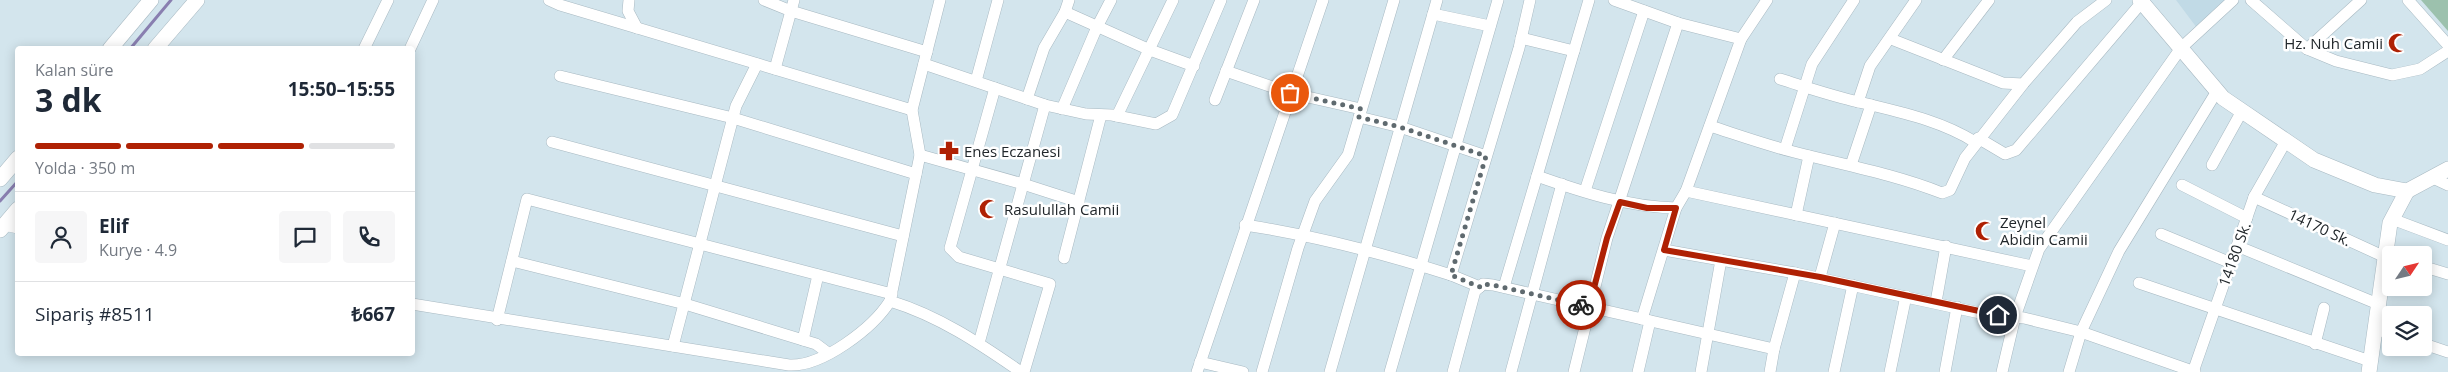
<!DOCTYPE html>
<html lang="tr">
<head>
<meta charset="utf-8">
<style>
	:root { --surface:#fff; --page:#f6f6f7; --text:#1f2937; --muted:#747a83; --line:#e0e1e3; --accent:#af2104 }
	body { margin:0; font-family:"Open Sans",sans-serif; background:var(--page); color:var(--text); height:100vh; display:flex; flex-direction:column; font-size:19px; white-space:nowrap }
	* { box-sizing:border-box; margin:0 }
	p { font-size:16px; color:var(--muted) }
	.icon { flex:none; width:28px; height:28px; fill:none; stroke:currentColor; stroke-width:2; stroke-linecap:round; stroke-linejoin:round }
	.map { position:relative; flex:1; overflow:hidden }
	.details { position:absolute; left:15px; top:46px; width:400px; height:310px; display:flex; flex-direction:column; background:var(--surface); border-radius:5px; box-shadow:0 2px 12px #0003 }
	.details>* { flex:none }
	.needle { width:32px; rotate:55deg }
	.fabs { position:absolute; left:2382px; top:246px; display:grid; gap:10px }
	.fabs a { display:grid; place-items:center; width:50px; height:50px; border-radius:5px; background:var(--surface); box-shadow:0 2px 12px #0003; font-size:25px }
	.pin { position:absolute; display:grid; place-items:center; width:42px; height:42px; color:#fff; margin:-21px; border:2px solid #fff; border-radius:50%; box-shadow:0 1px 5px #0007 }
	.courier { position:absolute; display:grid; place-items:center; width:50px; height:50px; margin:-25px; border:4px solid #af2104; border-radius:50%; background:#fff; color:#222; box-shadow:0 1px 6px #0007 }
	.headline em { font-style:normal; font-weight:700 }
	.headline div { display:flex; flex-direction:column-reverse }
	.headline { display:flex; align-items:center; justify-content:space-between; height:85px; padding:0 20px }
	h1 { font-size:32px; font-weight:700; line-height:38px }
	.bar { display:grid; grid-template-columns:repeat(4,1fr); gap:8px 5px; align-content:center; height:60px; padding:0 20px }
	.bar i { height:6px; border-radius:4px; background:var(--line) }
	.bar .on { background:var(--accent) }
	.bar p { grid-column:span 4 }
	.line { display:flex; align-items:center; gap:12px; padding:0 20px; border-top:1px solid var(--line) }
	.line div { flex:1 }
	.round { display:grid; place-items:center; flex:none; width:52px; height:52px; border-radius:5px; background:var(--page) }
	.map>svg:first-child { display:block }
	.built { fill:#c1dae6 }
	.green { fill:#9cc1ad }
	.lines { fill:none; stroke-linecap:round; stroke-linejoin:round }
	.stream { stroke:#897fb0; stroke-width:3 }
	.street-casing { stroke:#a8b9c2; stroke-width:12 }
	.secondary-casing { stroke:#a8b9c2; stroke-width:16 }
	.street { stroke:#fff; stroke-width:11 }
	.secondary { stroke:#fff; stroke-width:15 }
	.done { stroke:#5f6a6f; stroke-width:5; stroke-dasharray:0 9 }
	.route { stroke:#af2104; stroke-width:6 }
	.labels { text-anchor:middle; dominant-baseline:central; stroke-width:5; stroke-linejoin:round; paint-order:stroke }
	.poi-label { font-size:15px; fill:#21272b; stroke:#fff; text-anchor:start }
	.street-label { font-size:15px; fill:#21272b; stroke:#fff }
</style>
</head>
<body>
<div class="map">
<svg width="2448" height="372" viewBox="0 0 2448 372">
	<rect width="100%" height="100%" fill="#d3e5ed"/>
	<!-- built -->
	<path class="built" d="M2176,0H2227L2197,28Z"/>
	<!-- green -->
	<path class="green" d="M2421,0H2448V31Z"/>
	<g class="lines">
		<!-- stream -->
		<g class="stream">
			<path d="M130,49L171,0"/>
			<path d="M0,201L18,181"/>
		</g>
		<defs>
			<g id="street">
				<path d="M549,0L560,5L912,110"/>
				<path d="M629,0L628,11L637,28"/>
				<path d="M764,0L791,11L927,52"/>
				<path d="M1614,0L1678,23L1741,39"/>
				<path d="M2251,0L2307,49L2336,61L2392,75L2420,69L2448,51"/>
				<path d="M2408,0L2448,45"/>
				<path d="M1065,12L1150,50L1194,66"/>
				<path d="M1433,14L1490,26"/>
				<path d="M1521,38L1574,51"/>
				<path d="M1891,39L2003,83L2023,84L2077,22L2106,0"/>
				<path d="M364,49L388,0"/>
				<path d="M410,49L433,0"/>
				<path d="M2307,49L2361,0"/>
				<path d="M1943,60L1989,0"/>
				<path d="M924,64L1045,105L1086,114L1112,115L1156,124L1172,115L1221,0"/>
				<path d="M775,69L794,0"/>
				<path d="M1226,71L1290,93L1361,109"/>
				<path d="M560,76L733,118L916,174"/>
				<path d="M1780,79C1806,87 1832,96 1859,102C1899,112 1940,120 1975,142"/>
				<path d="M976,81L998,0"/>
				<path d="M995,88L950,248L959,257L1050,284L1024,372"/>
				<path d="M1027,99L1044,48L1065,12L1069,0"/>
				<path d="M1215,100L1254,0"/>
				<path d="M1858,102L1870,66L1916,0"/>
				<path d="M1062,109L1097,27L1111,0"/>
				<path d="M1117,116L1173,0"/>
				<path d="M1359,117L1400,127L1486,156"/>
				<path d="M1710,126C1738,135 1766,145 1794,152C1844,165 1894,174 1942,193L1950,190L1965,158L2023,84"/>
				<path d="M1978,138L2005,154L2016,150L2142,2"/>
				<path d="M552,142L903,236"/>
				<path d="M1785,149L1812,64L1854,0"/>
				<path d="M920,155L1023,184L1079,202"/>
				<path d="M1851,165L1871,105"/>
				<path d="M2212,165L2242,111"/>
				<path d="M1537,176L1589,0"/>
				<path d="M2433,178L2448,185"/>
				<path d="M2182,185L2247,218"/>
				<path d="M1585,191L1644,11"/>
				<path d="M1686,191L2032,266"/>
				<path d="M2254,197L2385,257"/>
				<path d="M1796,215L1809,156"/>
				<path d="M2392,219L2448,240"/>
				<path d="M4,225L18,228"/>
				<path d="M1245,225C1317,236 1382,253 1451,275"/>
				<path d="M2161,234L2231,263"/>
				<path d="M2237,246L2378,304"/>
				<path d="M1664,250L1795,273"/>
				<path d="M1064,258L1101,115"/>
				<path d="M512,261L685,304L816,344L828,353"/>
				<path d="M2425,267L2448,274"/>
				<path d="M1820,277L1835,223"/>
				<path d="M2139,283L2370,361"/>
				<path d="M1480,287L1451,275L1519,48L1530,0"/>
				<path d="M1504,287L1537,176C1582,192 1628,207 1676,208"/>
				<path d="M890,301C939,316 979,343 1021,372"/>
				<path d="M1936,302L1946,246"/>
				<path d="M412,304L789,365C822,367 873,328 890,301L920,155L912,110L940,0"/>
				<path d="M1642,319L1676,208L1686,191L1741,39L1767,0"/>
				<path d="M497,320L527,199L892,294"/>
				<path d="M2375,329L2391,334"/>
				<path d="M803,340L818,275"/>
				<path d="M979,343L1045,105"/>
				<path d="M2315,344L2324,308"/>
				<path d="M2424,344L2448,352"/>
				<path d="M673,346L736,106L757,64"/>
				<path d="M1200,362L1243,372"/>
				<path d="M1197,372L1323,0"/>
				<path d="M1262,372L1298,248L1315,201L1348,155L1394,0"/>
				<path d="M1330,372L1437,0"/>
				<path d="M1390,372L1498,0"/>
				<path d="M1453,372L1475,291L1483,284L1493,285L1774,349"/>
				<path d="M1511,372L1562,184"/>
				<path d="M1574,372L1607,238L1678,23"/>
				<path d="M1638,372L1650,321"/>
				<path d="M1701,372L1721,260"/>
				<path d="M1770,372L1774,349L1795,273L1980,313L2024,318L2081,332L2195,372"/>
				<path d="M1834,372L1853,285"/>
				<path d="M1890,372L1906,296"/>
				<path d="M1945,372L1957,307"/>
				<path d="M2002,372L2015,317L2039,249L2181,48L2233,0"/>
				<path d="M2069,372L2081,332L2119,251L2217,91"/>
				<path d="M2193,372L2254,197L2286,141"/>
			</g>
			<g id="secondary">
				<path d="M2140,0L2223,98L2314,160L2375,185L2407,191L2448,169"/>
				<path d="M110,49L151,0"/>
				<path d="M155,49L197,0"/>
				<path d="M0,179L18,158"/>
				<path d="M0,230L18,209"/>
				<path d="M2369,372L2390,223L2407,191"/>
			</g>
		</defs>
		<!-- street casing -->
		<use href="#street" class="street-casing"/>
		<!-- secondary casing -->
		<use href="#secondary" class="secondary-casing"/>
		<!-- street -->
		<use href="#street" class="street"/>
		<!-- secondary -->
		<use href="#secondary" class="secondary"/>
	</g>
	<g class="lines">
		<!-- done -->
		<path class="done" d="M1290,93L1361,109L1359,117L1400,127L1486,156L1451,275L1480,287L1483,284L1493,285L1581,305"/>
		<!-- route -->
		<path class="route" d="M1581,305L1589,307L1607,238L1620,202L1647,208H1676L1664,250L1820,277L1998,315"/>
	</g>
	<!-- icons -->
	<defs>
		<symbol id="mosque-bare" viewBox="-9 -9 18 18"><path d="M3.5-4.9A6 6 0 1 0 3.5 4.9A5 5 0 1 1 3.5-4.9Z" fill="#af2104" stroke="#fff" stroke-width="2.5" paint-order="stroke"/></symbol>
		<symbol id="pharmacy-bare" viewBox="-9 -9 18 18"><path d="M-2-6h4v4h4v4h-4v4h-4v-4h-4v-4h4Z" fill="#af2104" stroke="#fff" stroke-width="2.5" paint-order="stroke"/></symbol>
	</defs>
	<g fill-rule="evenodd">
		<use href="#mosque-bare" x="2384" y="29" width="28" height="28"/>
		<use href="#pharmacy-bare" x="935" y="137" width="28" height="28"/>
		<use href="#mosque-bare" x="975" y="195" width="28" height="28"/>
		<use href="#mosque-bare" x="1971" y="217" width="28" height="28"/>
	</g>
	<g class="labels">
		<!-- poi labels -->
		<g class="poi-label">
			<text x="2383" y="43" text-anchor="end">Hz. Nuh Camii</text>
			<text x="964" y="151">Enes Eczanesi</text>
			<text x="1004" y="209">Rasulullah Camii</text>
			<text x="2000" y="222">Zeynel<tspan x="2000" dy="17">Abidin Camii</tspan></text>
		</g>
		<!-- street labels -->
		<g class="street-label">
			<text transform="translate(2320 227) rotate(25)">14170 Sk.</text>
			<text transform="translate(2234 254) rotate(-70)">14180 Sk.</text>
		</g>
	</g>
</svg>
<div class="fabs">
<a><svg class="needle" viewBox="-14 -14 28 28"><path d="M0-13l5 13h-10z" fill="#e53935"/><path d="M0 13l5-13h-10z" fill="#747a83"/></svg></a>
<a><svg class="icon" aria-label="layers" viewBox="0 0 24 24"><path d="M12 4l9 5-9 5-9-5zM3 14l9 5 9-5"/></svg></a>
</div>
<div class="pin" style="left:1290px;top:93px;background:#ea580c"><svg class="icon" aria-label="bag" viewBox="0 0 24 24"><path d="M5 8h14l-1 12H6zM9 8a3 3 0 0 1 6 0"/></svg></div>
<div class="pin" style="left:1998px;top:315px;background:#1f2937"><svg class="icon" aria-label="home" viewBox="0 0 24 24"><path d="M3 11l9-7 9 7M6 9v11h12V9"/></svg></div>
<div class="courier" style="left:1581px;top:305px"><svg class="icon" aria-label="bike" viewBox="0 0 24 24"><circle cx="6" cy="16" r="4"/><circle cx="18" cy="16" r="4"/><path d="M6 16l4-8h5l3 8M10 8l3 8H6M13 5h3"/></svg></div>
<section class="details">
<div class="headline"><div><h1>3 dk</h1><p>Kalan süre</p></div><em>15:50–15:55</em></div>
<div class="bar"><i class="on"></i><i class="on"></i><i class="on"></i><i></i><p>Yolda · 350 m</p></div>
<div class="line" style="height:90px"><a class="round"><svg class="icon" aria-label="person" viewBox="0 0 24 24"><circle cx="12" cy="8" r="4"/><path d="M4 21q1-7 8-7t8 7"/></svg></a><div><b>Elif</b><p>Kurye · 4.9</p></div><a class="round"><svg class="icon" aria-label="chat" viewBox="0 0 24 24"><path d="M4 5h16v11H9l-5 4z"/></svg></a><a class="round"><svg class="icon" aria-label="phone" viewBox="0 0 24 24"><path d="M5 4h4l2 5-3 2q2 4 5 5l2-3 5 2v4C11 20 4 13 5 4z"/></svg></a></div>
<div class="line" style="height:65px"><div>Sipariş #8511</div><b>₺667</b></div>
</section>
</div>
</body>
</html>
